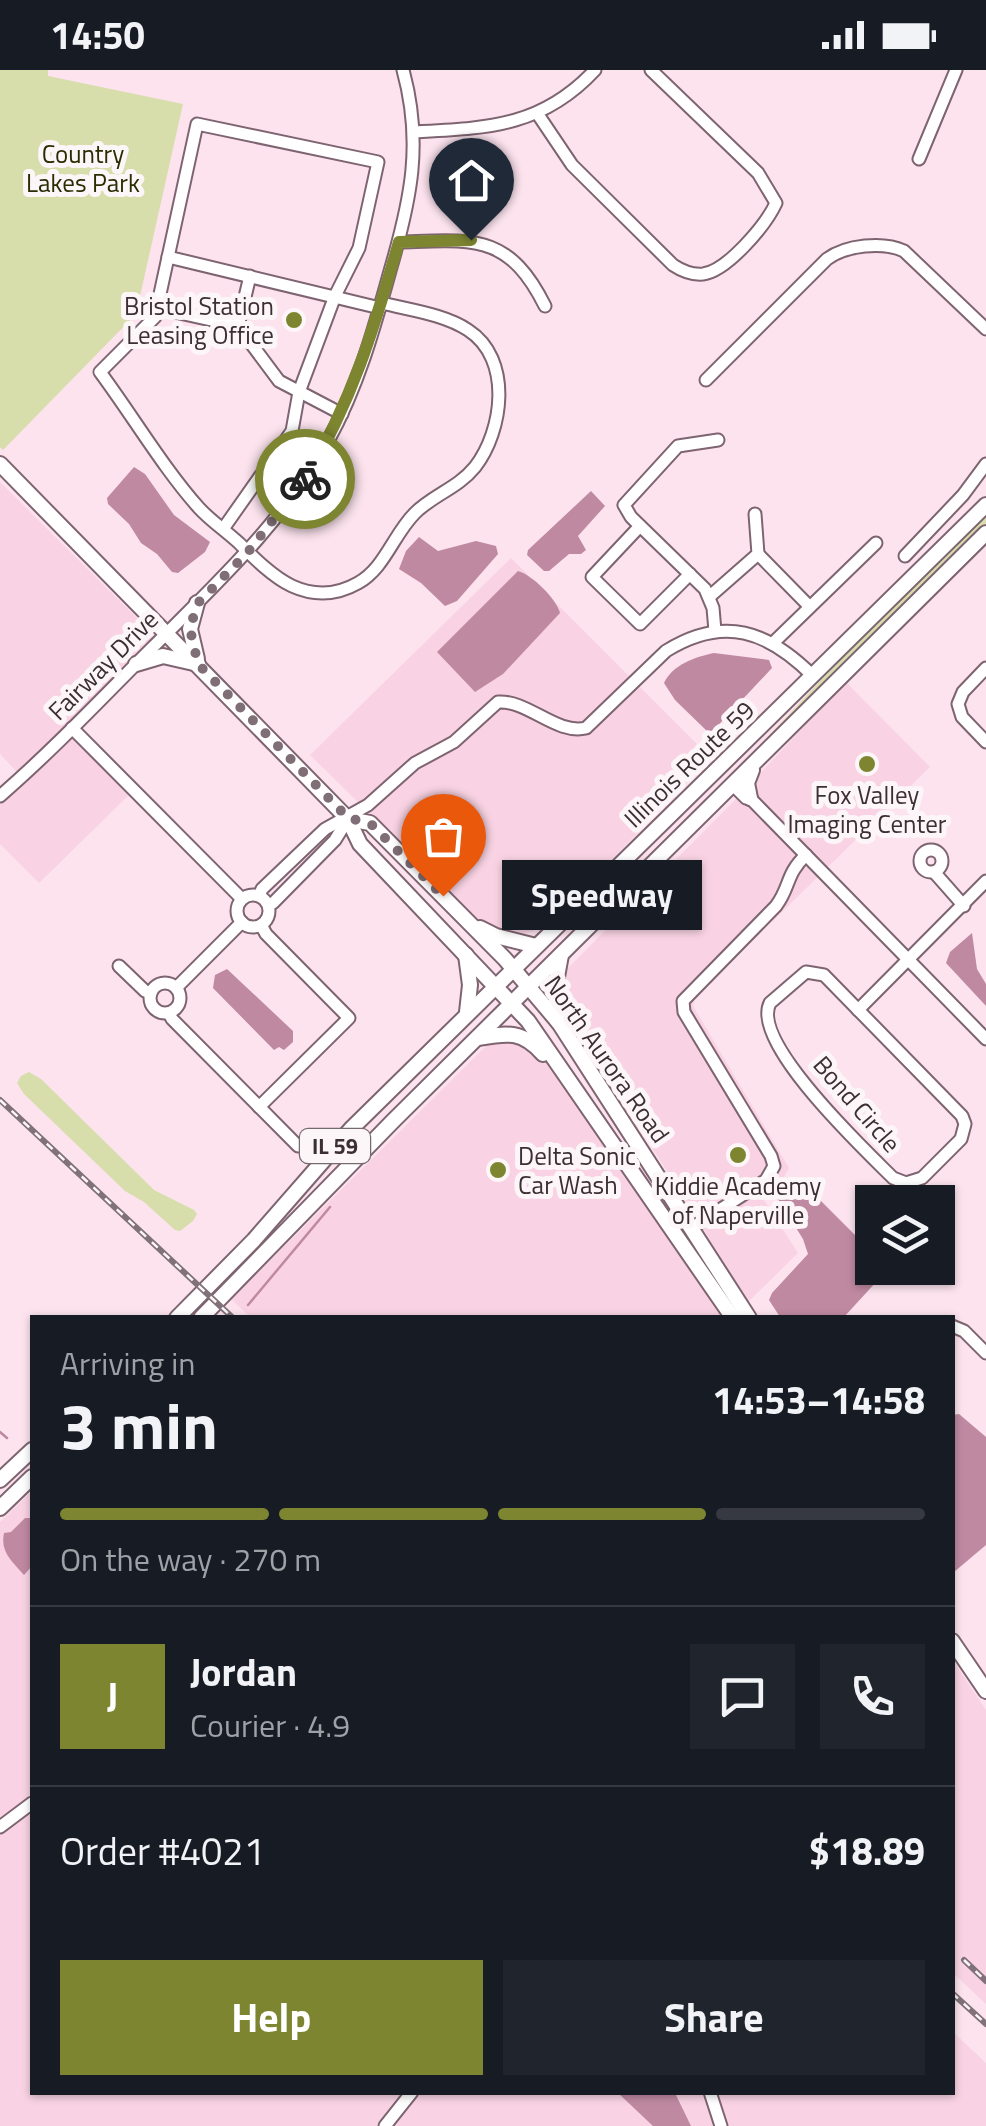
<!DOCTYPE html>
<html lang="en">
<head>
<meta charset="utf-8">
<style>
	:root { --surface:#171b24; --page:#20242c; --text:#f1f3f6; --muted:#9ea1a6; --line:#363941; --accent:#7d8531 }
	body { margin:0; font-family:"Titillium Web",sans-serif; background:var(--page); color:var(--text); height:100vh; display:flex; flex-direction:column; font-size:38px; white-space:nowrap }
	* { box-sizing:border-box; margin:0 }
	p { font-size:32px; color:var(--muted) }
	.icon { flex:none; width:55px; height:55px; fill:none; stroke:currentColor; stroke-width:2; stroke-linecap:round; stroke-linejoin:round }
	.map { position:relative; flex:1; overflow:hidden }
	.side { position:absolute; left:30px; top:1245px; width:925px; height:780px; display:flex; flex-direction:column; background:var(--surface); border-radius:0px; box-shadow:0 2px 8px #0004 }
	.side>* { flex:none }
	.fabs { position:absolute; left:855px; top:1115px; display:grid; gap:20px }
	.fabs a { display:grid; place-items:center; width:100px; height:100px; border-radius:0px; background:var(--surface); box-shadow:0 2px 8px #0004; font-size:50px }
	.pin { position:absolute; display:grid; place-items:center; width:85px; height:85px; color:#fff; margin:-102px -42px; border-radius:50% 50% 50% 0; rotate:-45deg; box-shadow:0 0 10px #0007 }
	.pin .icon { rotate:45deg }
	.courier { position:absolute; display:grid; place-items:center; width:100px; height:100px; margin:-50px; border:8px solid #7d8531; border-radius:50%; background:#fff; color:#222; box-shadow:0 2px 12px #0007 }
	.bubble { position:absolute; height:70px; border-radius:0px; background:var(--surface); box-shadow:0 2px 8px #0004; font-size:32px; font-weight:700; line-height:70px; text-align:center }
	.overview em { font-style:normal; font-weight:700 }
	.overview div { display:flex; flex-direction:column-reverse }
	.overview { display:flex; align-items:center; justify-content:space-between; height:170px; padding:0 30px }
	h1 { font-size:65px; font-weight:700; line-height:75px }
	.bar { display:grid; grid-template-columns:repeat(4,1fr); gap:15px 10px; align-content:center; height:120px; padding:0 30px }
	.bar i { height:12px; border-radius:8px; background:var(--line) }
	.bar .active { background:var(--accent) }
	.bar p { grid-column:span 4 }
	.line { display:flex; align-items:center; gap:25px; padding:0 30px; border-top:2px solid var(--line) }
	.line div { flex:1 }
	.round { display:grid; place-items:center; flex:none; width:105px; height:105px; border-radius:0px; background:var(--page) }
	.primary-button { display:flex; gap:20px; margin-top:auto; padding:20px 30px }
	.primary-button a { flex:1; height:115px; border-radius:0px; background:var(--accent); color:#fff; font-size:40px; font-weight:700; line-height:115px; text-align:center }
	.primary-button a+a { background:var(--page); color:var(--text) }
	.status { display:flex; justify-content:space-between; align-items:center; height:70px; padding:0 50px; background:var(--surface); direction:ltr }
	.status svg { height:28px; fill:currentColor }
	.map>svg:first-child { display:block }
	.built { fill:#f9d3e3 }
	.green { fill:#d7deac }
	.water { fill:#bf89a2 }
	.lines { fill:none; stroke-linecap:round; stroke-linejoin:round }
	.stream { stroke:#bf89a2; stroke-width:2.5 }
	.minor-casing { stroke:#7e6470; stroke-width:15 }
	.major-casing { stroke:#7e6470; stroke-width:18 }
	.minor { stroke:#fff; stroke-width:11 }
	.major { stroke:#fff; stroke-width:14 }
	.rail-casing { stroke:#817178; stroke-width:6 }
	.rail { stroke:#fdf6f9; stroke-width:2.5; stroke-dasharray:8; stroke-linecap:butt }
	.done { stroke:#7f6e75; stroke-width:10; stroke-dasharray:0 18 }
	.route { stroke:#7d8531; stroke-width:12 }
	.poi-dot { fill:#7d8531; stroke:#fdf6f9; stroke-width:4 }
	.labels { text-anchor:middle; dominant-baseline:central; stroke-width:10; stroke-linejoin:round; paint-order:stroke }
	.shield { fill:#fdf6f9; stroke:#756b6f; stroke-width:2.5 }
	.shield-label { font-size:22px; font-weight:bold; fill:#3b2f34 }
	.park-label { font-size:25px; fill:#292d01; stroke:#fdf6f9 }
	.poi-label { font-size:25px; fill:#3b2f34; stroke:#fdf6f9 }
	.street-label { font-size:25px; fill:#3b2f34; stroke:#fdf6f9 }
</style>
</head>
<body>
<div class="status"><b>14:50</b><svg viewBox="0 0 49 12"><path d="M0 12V9h3v3zM5 12V6h3v6zM10 12V3h3v9zM15 12V0h3v12zM26 1h20v11H26zM47 4h2v5h-2z"/></svg></div>
<div class="map">
<svg width="986" height="2056" viewBox="0 0 986 2056">
	<rect width="100%" height="100%" fill="#fce3ee"/>
	<!-- built -->
	<g class="built">
		<path d="M0,412L144,555L155,571L72,653L135,719L39,813L0,774V728L22,707L0,684Z"/>
		<path d="M511,488L711,688L617,784L533,861L513,867L481,853L310,685Z"/>
		<path d="M846,612L930,697L695,927L693,936L789,1098L780,1114L762,1127L798,1183L747,1233L694,1143L561,937L559,929L563,903L733,732Z"/>
		<path d="M513,966L542,986L554,1003L723,1247L251,1248L231,1229L490,972Z"/>
		<path d="M32,1421V2022H952L953,1962L986,1993V2056H0V1452Z"/>
		<path d="M952,1589L986,1640V1934L953,1903Z"/>
	</g>
	<!-- green -->
	<g class="green">
		<path d="M0,0H48V6L183,34L136,244L3,380L0,377Z"/>
		<path d="M986,446V453L736,701L838,592Z"/>
		<path d="M29,1002L41,1009L154,1120L194,1140L197,1144L193,1151L180,1161L175,1160L144,1132L125,1121L24,1024L17,1013L21,1006Z"/>
	</g>
	<!-- water -->
	<g class="water">
		<path d="M134,397L145,404L174,445L210,472L205,482L178,503L172,502L157,484L141,473L129,454L108,434L107,428Z"/>
		<path d="M591,421L605,436L578,466L586,480L581,484H569L549,501H544L527,485L528,480Z"/>
		<path d="M419,467L438,481L476,471L496,476L498,484L457,531L445,536L421,513L399,499L406,481Z"/>
		<path d="M518,501C532,505 556,528 560,543L503,604L475,622L437,582Z"/>
		<path d="M714,583L769,590L772,598L710,664L675,630L664,613C672,595 695,587 714,583Z"/>
		<path d="M972,863L977,899L986,914V936L946,893L950,882Z"/>
		<path d="M227,899L293,961V972L284,980L279,977L274,980L213,918L215,905Z"/>
		<path d="M798,1108L864,1174L872,1177V1198H889L844,1247H780L769,1230L772,1223L808,1184L803,1169L778,1129Z"/>
		<path d="M959,1344L986,1367V1475L954,1502L952,1345Z"/>
		<path d="M25,1448H32V1496L24,1505C12,1491 0,1482 4,1463L11,1462Z"/>
		<path d="M618,2023H675L691,2056H653Z"/>
	</g>
	<g class="lines">
		<!-- stream -->
		<g class="stream">
			<path d="M248,1235L330,1137"/>
			<path d="M0,1362L7,1368"/>
		</g>
		<defs>
			<g id="minor">
				<path d="M537,43L572,95L673,195C682,201 691,205 703,204C727,201 766,155 776,133L758,103L651,0"/>
				<path d="M415,62C488,58 542,57 595,0"/>
				<path d="M919,89L956,0"/>
				<path d="M399,172C472,170 508,162 545,236"/>
				<path d="M168,187L380,238"/>
				<path d="M157,238L238,256L279,311L342,344"/>
				<path d="M238,256L250,206"/>
				<path d="M706,310L827,189C846,175 883,171 904,181L986,259"/>
				<path d="M640,456L592,507L640,554L690,504"/>
				<path d="M223,459L292,361L299,322L335,226L359,178L378,92L197,54L155,247L100,302C132,345 164,399 199,438C211,451 226,461 239,473C254,488 273,507 292,516C314,526 337,525 358,513C385,498 393,465 415,443C433,425 458,418 475,397C503,361 513,289 468,260C444,244 409,240 382,233"/>
				<path d="M758,484L809,536"/>
				<path d="M905,486L963,425L986,394"/>
				<path d="M709,527L758,484L755,444"/>
				<path d="M715,561L713,538L705,519L631,447L624,435L678,376L718,370"/>
				<path d="M773,573L876,473"/>
				<path d="M986,598L963,622L958,634L962,647L986,672"/>
				<path d="M72,658L242,829"/>
				<path d="M733,715L746,728H750L986,969"/>
				<path d="M0,726C53,680 102,628 152,578C217,513 283,452 328,371C358,317 374,259 390,201C411,129 423,73 403,0"/>
				<circle cx="931" cy="791" r="11"/>
				<path d="M934,802L964,836"/>
				<circle cx="253" cy="841" r="16"/>
				<path d="M259,826L262,819L325,759L368,735L415,693L454,672L498,632C528,630 556,665 586,658L666,581C724,545 768,561 813,606"/>
				<path d="M268,834L273,833L335,770L348,749"/>
				<path d="M119,896L145,921L151,923"/>
				<path d="M806,902L824,905L962,1046L965,1054L961,1069L922,1108L906,1113L893,1108C865,1080 750,972 770,933Z"/>
				<circle cx="165" cy="928" r="15"/>
				<path d="M176,918L242,852"/>
				<path d="M858,940L986,811"/>
				<path d="M169,943L172,949L298,1076"/>
				<path d="M259,1037L349,948L266,864L261,855"/>
				<path d="M693,1157L766,1110L774,1096L771,1086L684,942L683,931L776,836C791,816 785,805 806,785"/>
				<path d="M952,1256L964,1261L986,1283"/>
				<path d="M0,1757L32,1733"/>
				<path d="M710,2022L721,2056"/>
				<path d="M385,2056L412,2022"/>
			</g>
			<g id="major">
				<path d="M0,394L348,749L360,774L528,951L733,1248"/>
				<path d="M197,589L190,559L197,533"/>
				<path d="M136,594L163,586L198,594"/>
				<path d="M750,728L747,713L752,700"/>
				<path d="M348,749L370,753L505,889L559,953L749,1248"/>
				<path d="M480,858L496,866L536,876"/>
				<path d="M466,885L470,915L467,942"/>
				<path d="M558,952L555,918L561,885"/>
				<path d="M478,968C507,963 522,960 543,984"/>
				<path d="M177,1248L254,1170L351,1059L986,435"/>
				<path d="M201,1248L393,1051L986,463"/>
				<path d="M0,1410L32,1380"/>
				<path d="M0,1438L32,1407"/>
				<path d="M952,1571L986,1621"/>
			</g>
		</defs>
		<!-- minor casing -->
		<use href="#minor" class="minor-casing"/>
		<!-- major casing -->
		<use href="#major" class="major-casing"/>
		<!-- minor -->
		<use href="#minor" class="minor"/>
		<!-- major -->
		<use href="#major" class="major"/>
		<defs>
			<g id="rail">
				<path d="M0,1030L233,1248"/>
				<path d="M964,1890L986,1911"/>
				<path d="M952,1923L986,1954"/>
			</g>
		</defs>
		<!-- rail casing -->
		<use href="#rail" class="rail-casing"/>
		<!-- rail -->
		<use href="#rail" class="rail"/>
	</g>
	<g class="lines">
		<!-- done -->
		<path class="done" d="M305,409L248,482L197,534L190,559L198,594L348,748L370,753L443,826"/>
		<!-- route -->
		<path class="route" d="M305,409C352,332 374,258 399,172L471,170"/>
	</g>
	<!-- markers -->
	<g class="poi-dot">
		<circle cx="294" cy="250" r="10"/>
		<circle cx="867" cy="694" r="10"/>
		<circle cx="738" cy="1085" r="10"/>
		<circle cx="498" cy="1100" r="10"/>
	</g>
	<g class="labels">
		<!-- shield labels -->
		<rect class="shield" x="300" y="1059" width="70" height="34" rx="8"/>
		<g class="shield-label">
			<text x="335" y="1076">IL 59</text>
		</g>
		<!-- park labels -->
		<g class="park-label">
			<text x="83" y="84">Country<tspan x="83" dy="29">Lakes Park</tspan></text>
		</g>
		<!-- poi labels -->
		<g class="poi-label">
			<text x="274" y="236" text-anchor="end">Bristol Station<tspan x="274" dy="29">Leasing Office</tspan></text>
			<text x="867" y="725">Fox Valley<tspan x="867" dy="29">Imaging Center</tspan></text>
			<text x="518" y="1086" text-anchor="start">Delta Sonic<tspan x="518" dy="29">Car Wash</tspan></text>
			<text x="738" y="1116">Kiddie Academy<tspan x="738" dy="29">of Naperville</tspan></text>
		</g>
		<!-- street labels -->
		<g class="street-label">
			<text transform="translate(103 595) rotate(-45)">Fairway Drive</text>
			<text transform="translate(689 694) rotate(-44)">Illinois Route 59</text>
			<text transform="translate(607 989) rotate(55)">North Aurora Road</text>
			<text transform="translate(857 1034) rotate(49)">Bond Circle</text>
		</g>
	</g>
</svg>
<div class="fabs">
<a><svg class="icon" aria-label="layers" viewBox="0 0 24 24"><path d="M12 4l9 5-9 5-9-5zM3 14l9 5 9-5"/></svg></a>
</div>
<div class="pin" style="left:443px;top:826px;background:#ea580c"><svg class="icon" aria-label="bag" viewBox="0 0 24 24"><path d="M5 8h14l-1 12H6zM9 8a3 3 0 0 1 6 0"/></svg></div>
<div class="pin" style="left:471px;top:170px;background:#1f2937"><svg class="icon" aria-label="home" viewBox="0 0 24 24"><path d="M3 11l9-7 9 7M6 9v11h12V9"/></svg></div>
<div class="courier" style="left:305px;top:409px"><svg class="icon" aria-label="bike" viewBox="0 0 24 24"><circle cx="6" cy="16" r="4"/><circle cx="18" cy="16" r="4"/><path d="M6 16l4-8h5l3 8M10 8l3 8H6M13 5h3"/></svg></div>
<div class="bubble" style="left:502px;top:790px;width:200px">Speedway</div>
<section class="side">
<div class="overview"><div><h1>3 min</h1><p>Arriving in</p></div><em>14:53–14:58</em></div>
<div class="bar"><i class="active"></i><i class="active"></i><i class="active"></i><i></i><p>On the way · 270 m</p></div>
<div class="line" style="height:180px"><b class="round" style="background:var(--accent);color:#fff">J</b><div><b>Jordan</b><p>Courier · 4.9</p></div><a class="round"><svg class="icon" aria-label="chat" viewBox="0 0 24 24"><path d="M4 5h16v11H9l-5 4z"/></svg></a><a class="round"><svg class="icon" aria-label="phone" viewBox="0 0 24 24"><path d="M5 4h4l2 5-3 2q2 4 5 5l2-3 5 2v4C11 20 4 13 5 4z"/></svg></a></div>
<div class="line" style="height:130px"><div>Order #4021</div><b>$18.89</b></div>
<div class="primary-button"><a>Help</a><a>Share</a></div>
</section>
</div>
</body>
</html>
